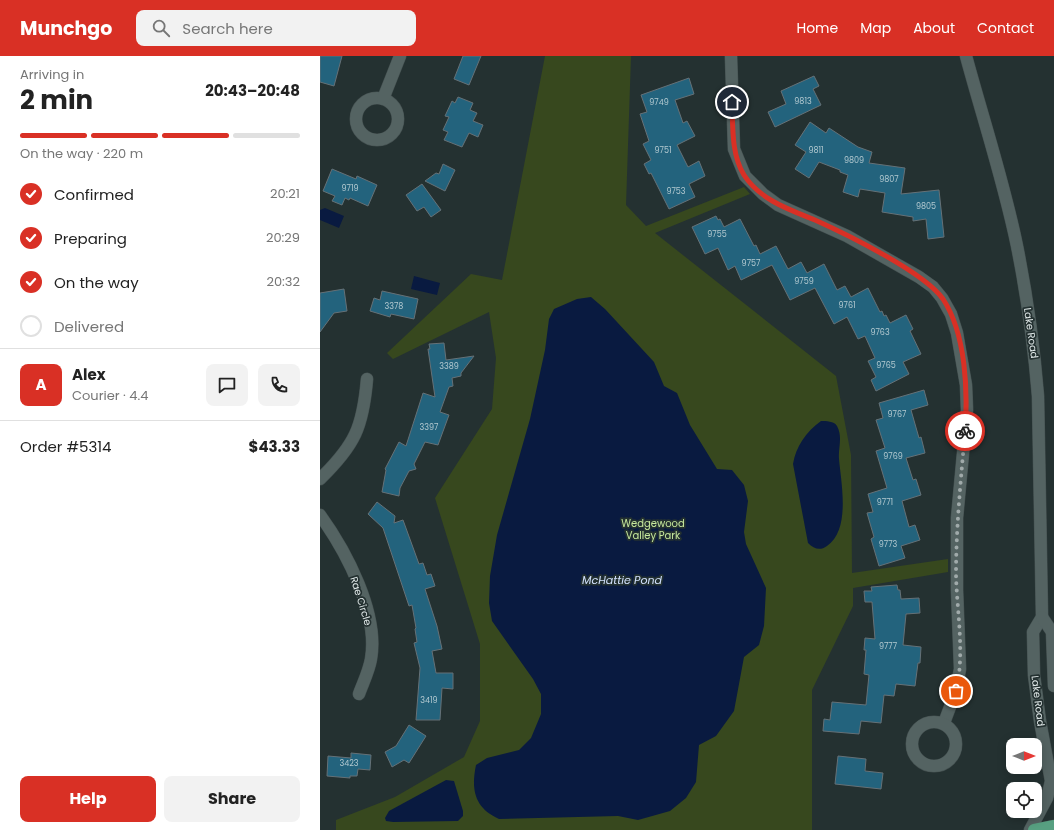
<!DOCTYPE html>
<html lang="en">
<head>
<meta charset="utf-8">
<style>
	:root { --surface:#fff; --page:#f2f2f2; --text:#222; --muted:#767676; --line:#e0e0e0; --accent:#d93025 }
	body { margin:0; font-family:Poppins,sans-serif; background:var(--page); color:var(--text); height:100vh; display:flex; flex-direction:column; font-size:15px; white-space:nowrap }
	* { box-sizing:border-box; margin:0 }
	p { font-size:13px; color:var(--muted) }
	.icon { flex:none; width:22px; height:22px; fill:none; stroke:currentColor; stroke-width:2; stroke-linecap:round; stroke-linejoin:round }
	.map { position:relative; flex:1; overflow:hidden }
	.sheet { display:flex; flex-direction:column; background:var(--surface); width:320px }
	.sheet>* { flex:none }
	.needle { width:26px; rotate:90deg }
	.controls { position:absolute; left:686px; top:682px; display:grid; gap:8px }
	.controls a { display:grid; place-items:center; width:36px; height:36px; border-radius:8px; background:var(--surface); box-shadow:0 2px 10px #0003; font-size:20px }
	.pin { position:absolute; display:grid; place-items:center; width:34px; height:34px; color:#fff; margin:-17px; border:2px solid #fff; border-radius:50%; box-shadow:0 1px 4px #0007 }
	.courier { position:absolute; display:grid; place-items:center; width:40px; height:40px; margin:-20px; border:3px solid #d93025; border-radius:50%; background:#fff; color:#222; box-shadow:0 1px 5px #0007 }
	.head em { font-style:normal; font-weight:700 }
	.head div { display:flex; flex-direction:column-reverse }
	.head { display:flex; align-items:center; justify-content:space-between; height:68px; padding:0 20px }
	h1 { font-size:26px; font-weight:700; line-height:30px }
	.bar { display:grid; grid-template-columns:repeat(4,1fr); gap:6px 4px; align-content:center; height:48px; padding:0 20px }
	.bar i { height:5px; border-radius:3px; background:var(--line) }
	.bar .current { background:var(--accent) }
	.bar p { grid-column:span 4 }
	.line { display:flex; align-items:center; gap:10px; padding:0 20px; border-top:1px solid var(--line) }
	.line div { flex:1 }
	.round { display:grid; place-items:center; flex:none; width:42px; height:42px; border-radius:8px; background:var(--page) }
	ol { padding:0 20px; list-style:none }
	li { display:flex; align-items:center; gap:12px; height:44px }
	li p { margin-inline-start:auto }
	li .icon { padding:4px; border-radius:50%; background:var(--accent); color:#fff; stroke-width:4 }
	li:last-child { color:var(--muted) }
	li i { width:22px; height:22px; border:2px solid var(--line); border-radius:50% }
	.cta { display:flex; gap:8px; margin-top:auto; padding:8px 20px }
	.cta a { flex:1; height:46px; border-radius:8px; background:var(--accent); color:#fff; font-size:16px; font-weight:700; line-height:46px; text-align:center }
	.cta a+a { background:var(--page); color:var(--text) }
	header { display:flex; align-items:center; gap:24px; box-sizing:border-box; height:56px; padding:0 20px; background:var(--accent); color:#fff }
	header strong { font-size:19px }
	nav { display:flex; gap:22px; margin-inline-start:auto; font-size:14px }
	.search { width:280px; height:36px; background:var(--page); display:flex; align-items:center; gap:10px; box-sizing:border-box; padding:0 14px; border-radius:8px; color:var(--muted); font-size:15px }
	main { display:flex; flex:1; min-height:0 }
	.map>svg:first-child { display:block }
	.green { fill:#37481e }
	.water { fill:#091a40 }
	.building { fill:#23637d; stroke:#657177 }
	.lines { fill:none; stroke-linecap:round; stroke-linejoin:round }
	.minor-casing { stroke:#445050; stroke-width:13 }
	.major-casing { stroke:#445050; stroke-width:13 }
	.minor { stroke:#546362; stroke-width:12 }
	.major { stroke:#57a081; stroke-width:12 }
	.done { stroke:#a0aaaa; stroke-width:4; stroke-dasharray:0 7.2 }
	.route { stroke:#d93025; stroke-width:5 }
	.labels { text-anchor:middle; dominant-baseline:central; stroke-width:3.5; stroke-linejoin:round; paint-order:stroke }
	.number-label { font-size:8px; fill:#b3c9d0 }
	.street-label { font-size:10px; fill:#e3ebeb; stroke:#243131 }
	.park-label { font-size:10px; fill:#c6e89c; stroke:#243131 }
	.water-label { font-size:11px; font-style:italic; fill:#d2e1fe; stroke:#243131 }
</style>
</head>
<body>
<header>
<strong>Munchgo</strong>
<div class="search"><svg class="icon" aria-label="search" viewBox="0 0 24 24"><circle cx="10" cy="10" r="6"/><path d="M15 15l6 6"/></svg>Search here</div>
<nav><a>Home</a><a>Map</a><a>About</a><a>Contact</a></nav>
</header>
<main>
<section class="sheet">
<div class="head"><div><h1>2 min</h1><p>Arriving in</p></div><em>20:43–20:48</em></div>
<div class="bar"><i class="current"></i><i class="current"></i><i class="current"></i><i></i><p>On the way · 220 m</p></div>
<ol>
<li><svg class="icon" aria-label="check" viewBox="0 0 24 24"><path d="M5 12l5 5 9-10"/></svg>Confirmed<p>20:21</p></li>
<li><svg class="icon" aria-label="check" viewBox="0 0 24 24"><path d="M5 12l5 5 9-10"/></svg>Preparing<p>20:29</p></li>
<li><svg class="icon" aria-label="check" viewBox="0 0 24 24"><path d="M5 12l5 5 9-10"/></svg>On the way<p>20:32</p></li>
<li><i></i>Delivered</li>
</ol>
<div class="line" style="height:72px"><b class="round" style="background:var(--accent);color:#fff">A</b><div><b>Alex</b><p>Courier · 4.4</p></div><a class="round"><svg class="icon" aria-label="chat" viewBox="0 0 24 24"><path d="M4 5h16v11H9l-5 4z"/></svg></a><a class="round"><svg class="icon" aria-label="phone" viewBox="0 0 24 24"><path d="M5 4h4l2 5-3 2q2 4 5 5l2-3 5 2v4C11 20 4 13 5 4z"/></svg></a></div>
<div class="line" style="height:52px"><div>Order #5314</div><b>$43.33</b></div>
<div class="cta"><a>Help</a><a>Share</a></div>
</section>
<div class="map">
<svg width="734" height="774" viewBox="0 0 734 774">
	<rect width="100%" height="100%" fill="#243131"/>
	<!-- green -->
	<path class="green" d="M225,0H311L306,149L326,170L424,131L430,138L335,177L516,320L531,399L532,517L628,503V516L533,532V550L492,634V774H16V764L75,741L144,701L160,665V588L115,442L172,353L176,302L169,256L73,303L67,297L151,218L182,224Z"/>
	<!-- water -->
	<g class="water">
		<path d="M5,152L24,160L19,172L0,164V154Z"/>
		<path d="M94,220L120,227L117,239L91,233Z"/>
		<path d="M271,241L285,253L334,306L344,330L357,337L370,369L397,413L412,414L424,429L428,445L424,476L426,488L446,532L444,570L439,589L424,601L414,655L396,680L379,689L376,726L366,742L350,755L318,764L298,760L179,763C154,752 151,733 156,709L167,702L199,694L211,682L221,658V638L213,623L172,565L169,547L170,520L177,479L210,363L225,294L229,263L234,253L257,243Z"/>
		<path d="M501,365C506,365 514,365 517,370C523,381 518,392 519,403C521,426 531,474 507,490C500,495 494,493 488,487L473,408C476,390 486,376 501,365Z"/>
		<path d="M126,724L134,725L143,755V760L138,765L73,766L66,765L65,762L69,755Z"/>
	</g>
	<!-- building -->
	<g class="building">
		<path d="M0,0H22L14,30L0,26Z"/>
		<path d="M143,0H161L149,29L134,23Z"/>
		<path d="M494,20L499,30L493,33L501,49L455,71L448,56L466,48L461,35Z"/>
		<path d="M369,22L374,38L355,44L363,67L367,65L375,80L357,89L368,111L379,105L385,120L369,128L375,141L349,153L331,117L329,118L324,108L331,104L323,88L329,85L320,58L327,56L321,39Z"/>
		<path d="M138,41L153,47L150,54L157,57L153,65L163,69L158,81L149,77L142,91L124,84L128,76L123,74L129,61L125,60L132,45L135,47Z"/>
		<path d="M490,66L506,77L509,72L538,91L552,96L549,107L585,112L581,138L619,134L624,181L608,183L606,163L593,165V161L562,156L565,137L540,133L538,141L523,136L528,119L520,116V114L499,106L489,122L475,113L486,96L475,89Z"/>
		<path d="M123,108L135,114L125,135L105,125L116,117L119,118Z"/>
		<path d="M12,113L36,123L37,120L57,129L48,150L30,142L29,144L25,142L22,149L12,145L15,140L3,135Z"/>
		<path d="M102,128L121,154L111,161L104,151L97,155L86,139Z"/>
		<path d="M396,160L398,164L400,163L404,171L420,163L434,190L436,189L440,198L456,190L468,213L481,206L487,217L504,208L517,234L525,230L531,241L548,232L560,256L562,255L564,260L566,259L570,267L586,259L593,273L590,275L601,298L583,306L589,318L556,335L551,324L556,321L548,305L555,302L545,280L538,283L527,261L514,268L495,232L470,244L452,209L421,224L415,210L408,214L398,192L385,198L372,171Z"/>
		<path d="M24,233L27,255L14,257L0,276V237Z"/>
		<path d="M62,235L98,243L94,263L71,258L70,261L50,255L54,242L60,244Z"/>
		<path d="M124,287L126,304L154,300L141,317V320L132,322L133,330L129,331L120,356L129,359L118,389L105,386L94,408L96,413L89,415L80,432L79,440L62,436L66,414L65,413L79,386L86,390L103,337L115,341L108,293H110L109,288Z"/>
		<path d="M604,334L608,349L591,354L599,382L601,381L605,397L586,402L593,424L596,423L601,439L582,445L589,471L595,469L600,484L581,490L585,502L559,510L551,483L554,481L547,457L553,456L548,438L567,432L556,395L565,392L556,364L563,362L559,347Z"/>
		<path d="M57,446L75,460L74,467L83,464L99,508L103,507L107,519L111,518L115,530L105,533L117,570L122,593L112,595L116,617H133V633L122,632L120,664H96L100,612L94,587L97,586L95,573L96,572L92,549L89,550L63,472L48,458Z"/>
		<path d="M577,529L578,534H580L581,543L599,542L600,557L586,558L583,589L601,591L600,607H598L595,630L576,628L574,640L564,639L561,667L541,665L539,678L503,675L504,663L510,664L512,646L546,649L549,619L544,618L546,594H544L545,582L555,583L552,546H545L544,535H552L551,531Z"/>
		<path d="M89,669L106,680L89,707L84,704L72,711L65,696L76,690Z"/>
		<path d="M31,697L51,699L50,714L38,713L37,720H30V722L7,720L8,700L31,702Z"/>
		<path d="M518,700L546,703L545,715L563,717L561,733L515,728Z"/>
	</g>
	<g class="lines">
		<defs>
			<g id="minor">
				<path d="M411,0L414,93L425,120L443,138L458,149L527,180L599,221L613,231L622,242L631,258L637,277L646,329L647,354L637,462V534L640,613L636,635L624,667"/>
				<path d="M646,0C663,63 684,126 697,190C707,240 714,290 718,340L722,561L713,576L714,619L720,665L731,725L727,742L710,774"/>
				<circle cx="57" cy="63" r="21"/>
				<path d="M63,43L80,0"/>
				<path d="M0,423C35,389 43,371 47,323"/>
				<path d="M0,459C26,495 59,557 51,603C49,615 43,627 39,638"/>
				<path d="M722,561L732,576L734,630"/>
				<circle cx="614" cy="688" r="22"/>
			</g>
			<path id="major" d="M714,774L734,770"/>
		</defs>
		<!-- minor casing -->
		<use href="#minor" class="minor-casing"/>
		<!-- major casing -->
		<use href="#major" class="major-casing"/>
		<!-- minor -->
		<use href="#minor" class="minor"/>
		<!-- major -->
		<use href="#major" class="major"/>
	</g>
	<g class="lines">
		<!-- done -->
		<path class="done" d="M636,635C645,598 637,557 636,519C636,471 641,423 645,375"/>
		<!-- route -->
		<path class="route" d="M412,46C413,70 411,98 424,119C440,144 470,154 495,164C526,178 604,216 623,243C646,278 648,335 645,375"/>
	</g>
	<g class="labels">
		<!-- number labels -->
		<g class="number-label">
			<text x="483" y="45">9813</text>
			<text x="339" y="46">9749</text>
			<text x="343" y="94">9751</text>
			<text x="496" y="94">9811</text>
			<text x="534" y="104">9809</text>
			<text x="569" y="123">9807</text>
			<text x="30" y="132">9719</text>
			<text x="356" y="135">9753</text>
			<text x="606" y="150">9805</text>
			<text x="397" y="178">9755</text>
			<text x="431" y="207">9757</text>
			<text x="484" y="225">9759</text>
			<text x="527" y="249">9761</text>
			<text x="74" y="250">3378</text>
			<text x="560" y="276">9763</text>
			<text x="566" y="309">9765</text>
			<text x="129" y="310">3389</text>
			<text x="577" y="358">9767</text>
			<text x="109" y="371">3397</text>
			<text x="573" y="400">9769</text>
			<text x="565" y="446">9771</text>
			<text x="568" y="488">9773</text>
			<text x="568" y="590">9777</text>
			<text x="109" y="644">3419</text>
			<text x="29" y="707">3423</text>
		</g>
		<!-- street labels -->
		<g class="street-label">
			<text transform="translate(711 277) rotate(82)">Lake Road</text>
			<text transform="translate(41 545) rotate(73)">Rae Circle</text>
			<text transform="translate(718 645) rotate(83)">Lake Road</text>
		</g>
		<!-- park labels -->
		<g class="park-label">
			<text x="333" y="467">Wedgewood<tspan x="333" dy="12">Valley Park</tspan></text>
		</g>
		<!-- water labels -->
		<g class="water-label">
			<text x="302" y="524">McHattie Pond</text>
		</g>
	</g>
</svg>
<div class="controls">
<a><svg class="needle" viewBox="-14 -14 28 28"><path d="M0-13l5 13h-10z" fill="#e53935"/><path d="M0 13l5-13h-10z" fill="#767676"/></svg></a>
<a><svg class="icon" aria-label="locate" viewBox="0 0 24 24"><circle cx="12" cy="12" r="6"/><path d="M12 2v4M12 18v4M2 12h4M18 12h4"/></svg></a>
</div>
<div class="pin" style="left:636px;top:635px;background:#ea580c"><svg class="icon" aria-label="bag" viewBox="0 0 24 24"><path d="M5 8h14l-1 12H6zM9 8a3 3 0 0 1 6 0"/></svg></div>
<div class="pin" style="left:412px;top:46px;background:#1f2937"><svg class="icon" aria-label="home" viewBox="0 0 24 24"><path d="M3 11l9-7 9 7M6 9v11h12V9"/></svg></div>
<div class="courier" style="left:645px;top:375px"><svg class="icon" aria-label="bike" viewBox="0 0 24 24"><circle cx="6" cy="16" r="4"/><circle cx="18" cy="16" r="4"/><path d="M6 16l4-8h5l3 8M10 8l3 8H6M13 5h3"/></svg></div>
</div>
</main>
</body>
</html>
